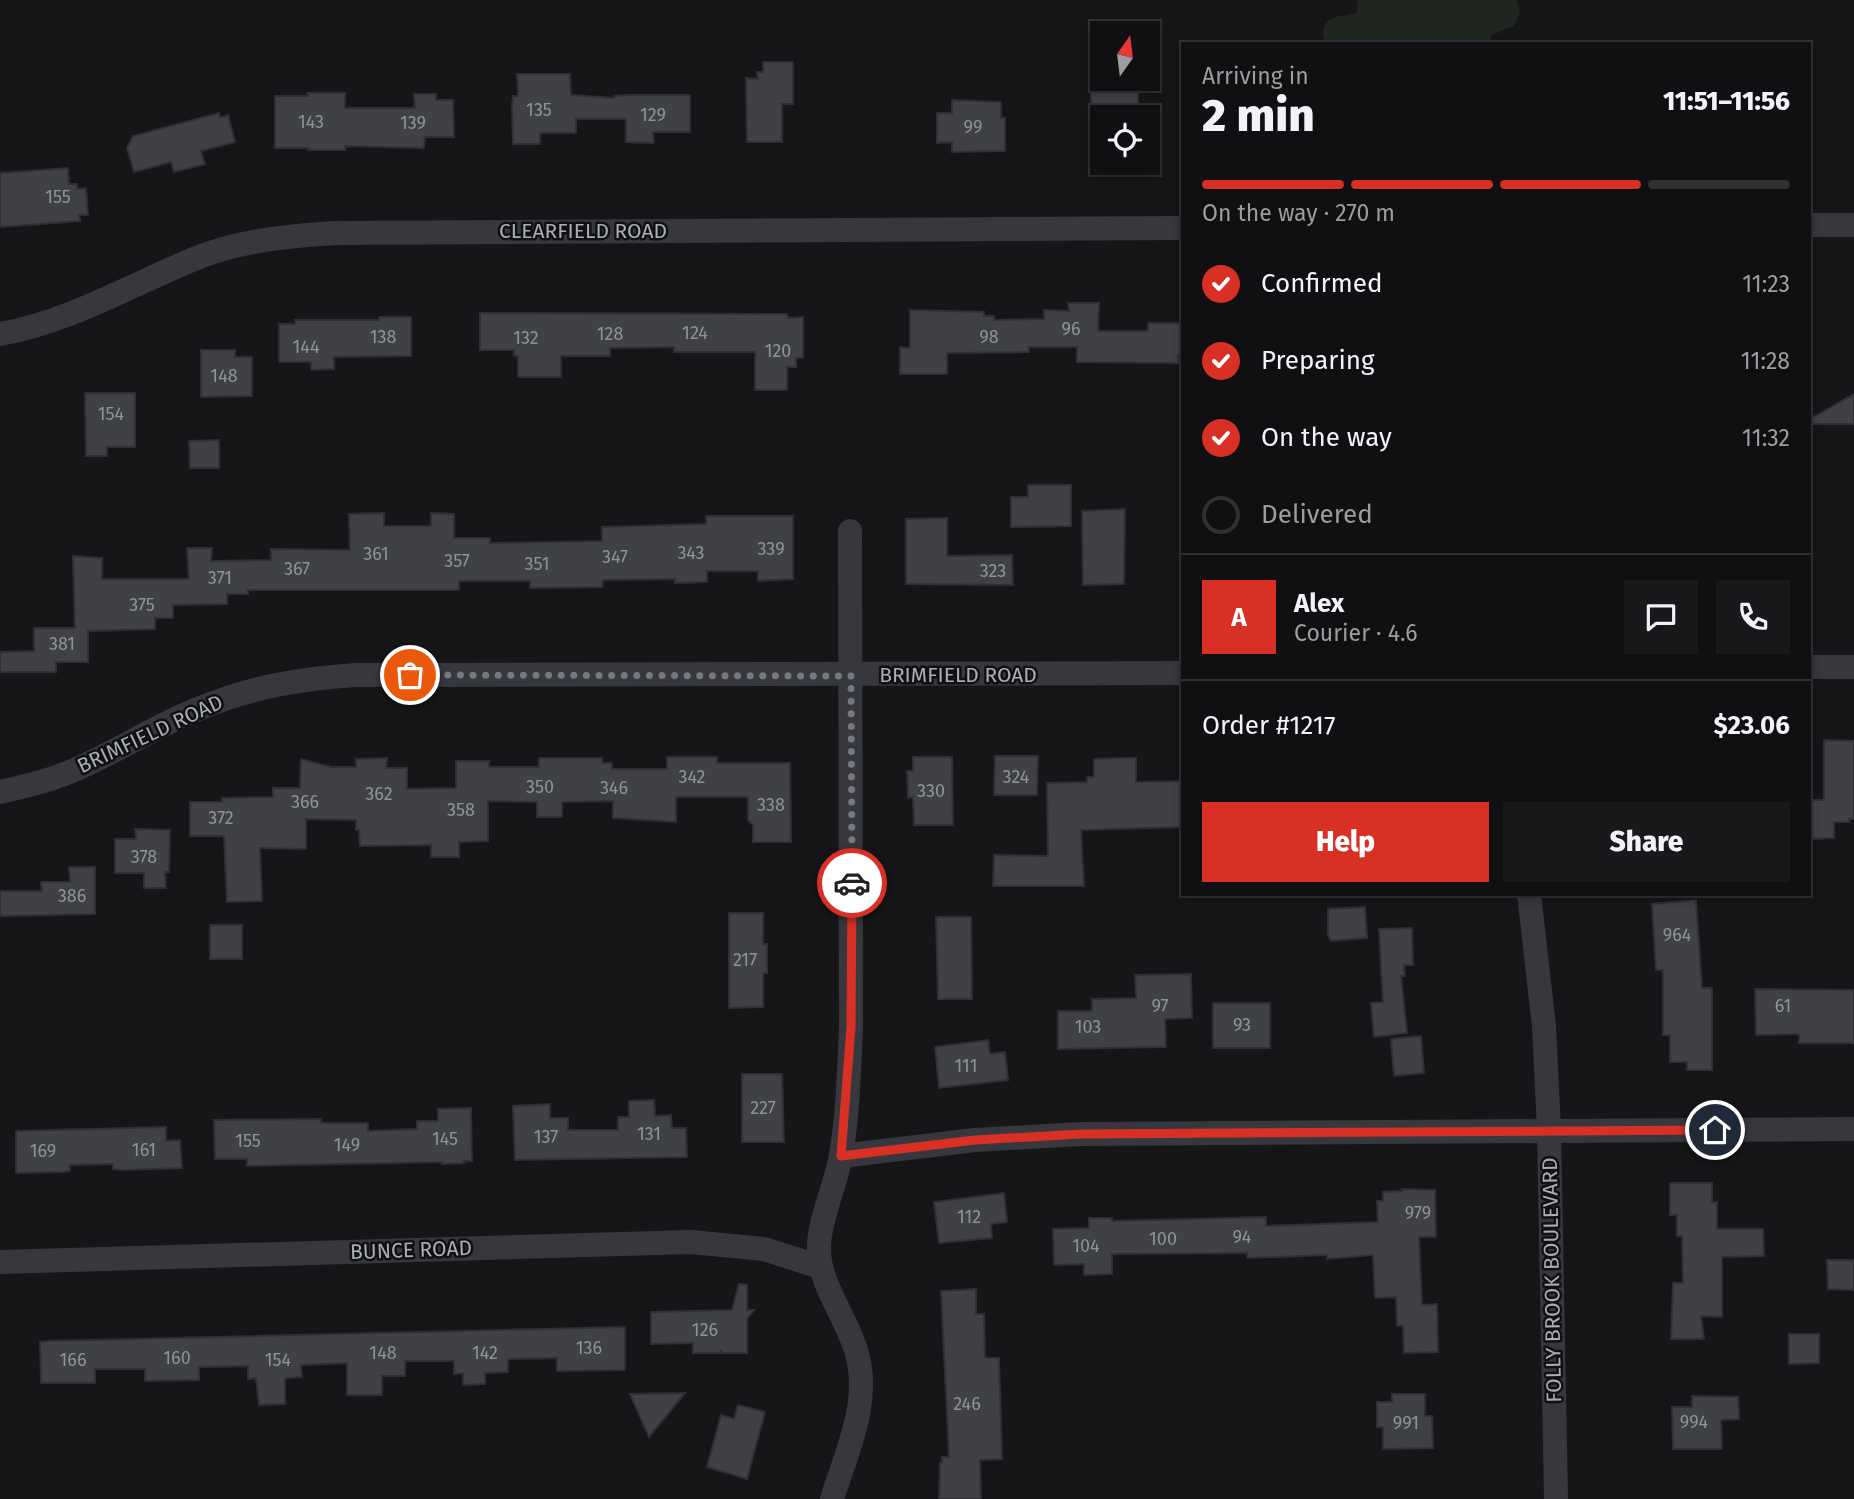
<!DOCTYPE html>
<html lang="en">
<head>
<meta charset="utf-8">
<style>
	:root { --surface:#101012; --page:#19191b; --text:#f1f3f6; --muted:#9c9d9f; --line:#303032; --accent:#d93025 }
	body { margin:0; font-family:"Fira Sans",sans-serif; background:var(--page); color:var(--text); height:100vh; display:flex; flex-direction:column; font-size:26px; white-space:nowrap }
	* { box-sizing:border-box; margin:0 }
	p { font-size:23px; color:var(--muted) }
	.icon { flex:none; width:38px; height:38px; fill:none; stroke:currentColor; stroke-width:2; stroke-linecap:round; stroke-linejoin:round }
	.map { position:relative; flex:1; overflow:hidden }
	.details { position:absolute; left:1181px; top:42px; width:630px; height:854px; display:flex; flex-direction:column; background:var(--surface); border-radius:0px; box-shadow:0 4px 10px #0003,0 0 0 2px var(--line) }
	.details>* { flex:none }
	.needle { width:46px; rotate:14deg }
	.controls { position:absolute; left:1090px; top:21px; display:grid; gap:14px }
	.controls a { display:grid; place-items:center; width:70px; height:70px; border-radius:0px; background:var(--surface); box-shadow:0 4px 10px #0003,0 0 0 2px var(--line); font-size:35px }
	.pin { position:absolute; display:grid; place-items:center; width:60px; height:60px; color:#fff; margin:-30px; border:4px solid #fff; border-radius:50%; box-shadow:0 2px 7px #0007 }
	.courier { position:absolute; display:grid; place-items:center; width:70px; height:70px; margin:-35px; border:5px solid #d93025; border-radius:50%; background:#fff; color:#222; box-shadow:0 2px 9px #0007 }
	.summary em { font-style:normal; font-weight:800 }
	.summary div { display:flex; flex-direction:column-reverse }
	.summary { display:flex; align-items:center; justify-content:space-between; height:119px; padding:0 21px }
	h1 { font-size:46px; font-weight:800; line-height:52px }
	.bar { display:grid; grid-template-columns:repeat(4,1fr); gap:10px 7px; align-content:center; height:84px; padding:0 21px }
	.bar i { height:9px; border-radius:5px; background:var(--line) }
	.bar .active { background:var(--accent) }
	.bar p { grid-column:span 4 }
	.line { display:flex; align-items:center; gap:18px; padding:0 21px; border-top:2px solid var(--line) }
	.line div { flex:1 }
	.round { display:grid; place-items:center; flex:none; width:74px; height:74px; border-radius:0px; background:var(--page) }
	ol { padding:0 21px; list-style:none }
	li { display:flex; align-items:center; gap:21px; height:77px }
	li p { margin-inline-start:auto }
	li .icon { padding:7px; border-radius:50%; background:var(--accent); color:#fff; stroke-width:4 }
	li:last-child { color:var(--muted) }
	li i { width:38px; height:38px; border:4px solid var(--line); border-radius:50% }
	.cta { display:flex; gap:14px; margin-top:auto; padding:14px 21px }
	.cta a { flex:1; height:80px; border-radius:0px; background:var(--accent); color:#fff; font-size:28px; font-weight:800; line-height:80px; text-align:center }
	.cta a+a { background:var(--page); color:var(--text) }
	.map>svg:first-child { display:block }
	.green { fill:#1e261f }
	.building { fill:#404145; stroke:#303034; stroke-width:2 }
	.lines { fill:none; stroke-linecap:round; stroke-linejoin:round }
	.street { stroke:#37383d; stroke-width:24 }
	.done { stroke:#757880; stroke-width:7; stroke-dasharray:0 12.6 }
	.route { stroke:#d93025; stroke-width:9 }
	.labels { text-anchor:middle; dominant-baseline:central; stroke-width:5; stroke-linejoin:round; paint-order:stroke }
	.number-label { font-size:18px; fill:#8e929b }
	.street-label { font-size:21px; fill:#a8adb8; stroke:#111113 }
</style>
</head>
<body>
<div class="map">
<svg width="1854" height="1499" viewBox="0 0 1854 1499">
	<rect width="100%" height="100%" fill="#161618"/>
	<!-- green -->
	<path class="green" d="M1358,0H1517L1520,12L1514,26L1491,35V44H1325C1316,17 1338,16 1357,13Z"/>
	<!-- building -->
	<g class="building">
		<path d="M763,62H793V104H782V142H747L746,78L758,79L757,72H763Z"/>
		<path d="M517,74H570L571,95L614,98V96L626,95H690V132H653L654,143L626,142V119H576V133H540V144H513L512,107L513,96H518Z"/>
		<path d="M1091,89L1138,90V117H1091Z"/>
		<path d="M307,93H345V108H415L414,94H436V100H453L454,137H425L424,148L345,146V150H308V148H275V96H308Z"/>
		<path d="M952,100L1001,102V118H1005V151L952,152V142L937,143V113H952Z"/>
		<path d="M219,113L220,118L228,115L235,142L201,151L205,164L174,172L171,162L134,172L127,148L133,136Z"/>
		<path d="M68,168L69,184H77V189L86,188L88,215H79L80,221L0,227V173Z"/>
		<path d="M1068,303H1099L1098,331H1148V323H1183V355H1178V363L1077,362V347H1029V352L947,353V374H900V347L910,348V310L984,312V316H994V320L1044,319V310L1069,311Z"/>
		<path d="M480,313L787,314L788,318L803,317V358H796V367H787V390H755V352H674V347L610,348V356H561V377H518V356H514V350H480Z"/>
		<path d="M379,317H411V356L334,357V369L311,370V362H279V324H295V320H379Z"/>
		<path d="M201,350H235V357H252V396L201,397Z"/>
		<path d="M85,393H135V447H107V456H86Z"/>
		<path d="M1854,394V424H1810V419Z"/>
		<path d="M219,440V468H190L189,441Z"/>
		<path d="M1028,485H1071V526L1011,527V497H1028Z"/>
		<path d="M1125,509L1124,584L1083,585L1082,511Z"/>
		<path d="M384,513V526H431V513L454,514V538H490V543L602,541V527L706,524V516H793V579L758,581V571H707V582L675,583V579L603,580L602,587L530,588V581H459V590H248V594H227V604L173,605V618H155V629L88,631V662H56V672H0V652L34,651V628H75L73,556L102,558V579H189L187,548H212L211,561L271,560V549L350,550L349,514Z"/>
		<path d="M947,518V556L1012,555L1013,585L906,584V519Z"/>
		<path d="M1824,740L1854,741V819H1849V822H1834V838L1810,839V800H1824Z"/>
		<path d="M995,756H1038L1037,795H994Z"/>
		<path d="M667,757H717V763H790L791,842H753V825L748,820V797H676V822L613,818V801L562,802V817H537V802L488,801V841L459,842V857H431V845L360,846L359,830H356V820L306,819V849L260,848L262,901L227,902L224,836H190V802H222V798L273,797V788H300L301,759L331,767H356V759L387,758L386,768H407V789L456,788V761H489V767H539V758H602V763H612V769H667Z"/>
		<path d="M913,757H952L953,825H914L913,797L908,798L907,771H913Z"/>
		<path d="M1120,758H1136V782L1183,781V827L1081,830L1084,886H993L994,855L1048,856L1047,783L1087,782V777H1094V759Z"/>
		<path d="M135,829L170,830L169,872H165L166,888H144V873H115V839H136Z"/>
		<path d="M69,867H95V914L0,916V891H42L41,882H70Z"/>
		<path d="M1696,900L1702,988H1712V1070H1687V1062H1670V1035H1663V970H1656L1652,904Z"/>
		<path d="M1365,907L1367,938L1331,941L1328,935V909Z"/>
		<path d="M729,913H763V944H767V973H763V1007L729,1008Z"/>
		<path d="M936,917H971L972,999H938Z"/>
		<rect x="210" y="925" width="32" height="34"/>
		<path d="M1412,928L1413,965H1404L1405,976H1401L1407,1033L1374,1037L1371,1003L1383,1002L1379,929Z"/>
		<path d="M1191,974L1192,1018L1165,1019L1166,1047L1058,1049V1011H1092V999L1136,998L1135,975Z"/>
		<path d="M1755,989L1854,990V1043H1799V1034L1756,1035Z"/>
		<rect x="1213" y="1003" width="57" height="45"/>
		<path d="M1421,1036L1424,1073L1394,1076L1391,1039Z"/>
		<path d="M988,1040L990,1054L1005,1052L1008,1080L939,1088L935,1047Z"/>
		<path d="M742,1074H782L784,1142H742Z"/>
		<path d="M654,1100L655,1116L671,1115L672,1128H686L687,1157L515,1160L513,1106L550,1104V1118H568V1130H618V1117H629V1101Z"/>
		<path d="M471,1108L472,1161H464V1163L442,1164V1162L247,1166V1159H215L214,1120L321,1119V1123H368V1131L417,1129V1121H438V1109Z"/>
		<path d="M166,1127V1141L180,1140L182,1168L121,1170L113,1169V1164L70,1165V1171L63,1172L16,1173V1131Z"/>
		<path d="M1670,1183H1712V1202H1717V1229H1763L1764,1256L1722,1257V1317L1701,1316L1704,1339H1671L1673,1283H1683L1682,1236H1677V1215H1670Z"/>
		<path d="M1402,1189L1435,1190L1436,1237H1419L1422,1305L1437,1304L1438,1352L1404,1353L1403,1326H1397L1396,1297L1375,1298L1373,1255L1327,1259V1255L1247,1258V1253L1112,1254V1274L1084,1275V1264L1054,1265L1053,1229L1089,1228V1218H1112V1221L1266,1217V1226L1378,1222L1377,1201H1383V1192L1402,1191Z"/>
		<path d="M1004,1193L1007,1222L991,1224L992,1238L939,1243L934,1202Z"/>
		<path d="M1827,1260H1854V1290L1828,1289Z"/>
		<path d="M739,1284L747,1285V1310H754L747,1319V1353H721L722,1350L719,1353H693V1343L651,1344V1312L732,1310Z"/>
		<path d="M976,1289V1314H984L985,1358H999L1002,1459L980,1460L981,1499H939L940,1463L942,1462V1457H949L941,1291Z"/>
		<path d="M625,1327V1370L557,1371V1358L508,1359V1372L485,1373V1384L463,1385V1373L454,1374V1361H405V1376H382V1395H347V1363L301,1365L302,1377L285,1378V1404L259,1405L256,1378L248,1379V1366L199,1367V1380L145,1381V1369H95V1383H41L40,1342L48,1341Z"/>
		<path d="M1789,1334H1819V1363L1789,1364Z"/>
		<path d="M685,1393L649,1437L630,1394Z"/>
		<path d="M1392,1394H1425V1416H1432L1433,1448L1383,1449V1427H1377V1402H1392Z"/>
		<path d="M1692,1396L1738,1397L1739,1419L1721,1420L1722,1449H1673L1672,1407H1692Z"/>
		<path d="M738,1405L765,1412L747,1479L707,1467L721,1415L734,1419Z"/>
	</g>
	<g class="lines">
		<!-- street -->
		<g class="street">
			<path d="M1810,225H1854"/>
			<path d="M0,334C70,322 134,283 199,257C243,240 289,236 335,233L1183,228"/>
			<path d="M1810,667H1854"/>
			<path d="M0,792C23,787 45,782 67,773C112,755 153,727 198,709C251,687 298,679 355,675L1183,673"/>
			<path d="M1529,894L1544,1026L1549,1130L1556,1499"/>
			<path d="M841,1156L975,1140L1081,1134L1854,1129"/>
			<path d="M0,1262L691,1242L764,1249L820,1267"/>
			<path d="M832,1499C846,1453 871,1403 857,1354C847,1316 817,1284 819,1244C821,1214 836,1185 841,1155C848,1113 849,1070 851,1028L850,531"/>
		</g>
	</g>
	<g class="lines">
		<!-- done -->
		<path class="done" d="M410,675L851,676L852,883"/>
		<!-- route -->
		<path class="route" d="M852,883L851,1027L841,1156L975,1140L1081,1134L1715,1130"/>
	</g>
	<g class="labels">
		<!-- number labels -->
		<g class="number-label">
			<text x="539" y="110">135</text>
			<text x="653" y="115">129</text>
			<text x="311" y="122">143</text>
			<text x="413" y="123">139</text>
			<text x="973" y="127">99</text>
			<text x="58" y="197">155</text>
			<text x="1071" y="329">96</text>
			<text x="695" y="333">124</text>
			<text x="610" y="334">128</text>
			<text x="383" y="337">138</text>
			<text x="989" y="337">98</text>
			<text x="526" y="338">132</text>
			<text x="306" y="347">144</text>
			<text x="778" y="351">120</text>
			<text x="224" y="376">148</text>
			<text x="111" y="414">154</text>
			<text x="771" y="549">339</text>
			<text x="691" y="553">343</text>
			<text x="376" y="554">361</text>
			<text x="615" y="557">347</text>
			<text x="457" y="561">357</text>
			<text x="537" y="564">351</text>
			<text x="297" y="569">367</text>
			<text x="993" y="571">323</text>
			<text x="220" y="578">371</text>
			<text x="142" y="605">375</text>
			<text x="62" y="644">381</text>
			<text x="692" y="777">342</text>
			<text x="1016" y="777">324</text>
			<text x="540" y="787">350</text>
			<text x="614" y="788">346</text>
			<text x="931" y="791">330</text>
			<text x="379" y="794">362</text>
			<text x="305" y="802">366</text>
			<text x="771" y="805">338</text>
			<text x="461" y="810">358</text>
			<text x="221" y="818">372</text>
			<text x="144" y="857">378</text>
			<text x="72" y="896">386</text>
			<text x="1677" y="935">964</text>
			<text x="745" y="960">217</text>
			<text x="1160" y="1006">97</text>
			<text x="1783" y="1006">61</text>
			<text x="1242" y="1025">93</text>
			<text x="1088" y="1027">103</text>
			<text x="966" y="1066">111</text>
			<text x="763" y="1108">227</text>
			<text x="649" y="1134">131</text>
			<text x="546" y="1137">137</text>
			<text x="445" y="1139">145</text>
			<text x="248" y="1141">155</text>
			<text x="347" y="1145">149</text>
			<text x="144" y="1150">161</text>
			<text x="43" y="1151">169</text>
			<text x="1418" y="1213">979</text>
			<text x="969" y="1217">112</text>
			<text x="1242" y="1237">94</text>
			<text x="1163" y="1239">100</text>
			<text x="1086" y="1246">104</text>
			<text x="705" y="1330">126</text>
			<text x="589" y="1348">136</text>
			<text x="383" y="1353">148</text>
			<text x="485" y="1353">142</text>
			<text x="177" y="1358">160</text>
			<text x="73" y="1360">166</text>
			<text x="278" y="1360">154</text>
			<text x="967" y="1404">246</text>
			<text x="1694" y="1422">994</text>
			<text x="1406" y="1423">991</text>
		</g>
		<!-- street labels -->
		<g class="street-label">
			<text x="583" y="231">CLEARFIELD ROAD</text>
			<text x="958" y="675">BRIMFIELD ROAD</text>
			<text transform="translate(150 734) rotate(-25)">BRIMFIELD ROAD</text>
			<text transform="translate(411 1250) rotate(-2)">BUNCE ROAD</text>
			<text transform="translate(1552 1280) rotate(-91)">FOLLY BROOK BOULEVARD</text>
		</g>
	</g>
</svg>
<div class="controls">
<a><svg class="needle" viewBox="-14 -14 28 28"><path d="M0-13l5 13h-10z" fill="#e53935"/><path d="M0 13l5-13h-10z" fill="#9c9d9f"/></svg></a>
<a><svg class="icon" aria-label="locate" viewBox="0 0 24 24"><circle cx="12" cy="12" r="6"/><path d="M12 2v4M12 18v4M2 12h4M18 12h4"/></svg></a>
</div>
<div class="pin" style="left:410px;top:675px;background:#ea580c"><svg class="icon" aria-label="bag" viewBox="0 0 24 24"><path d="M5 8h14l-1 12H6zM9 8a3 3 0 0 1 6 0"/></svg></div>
<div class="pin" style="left:1715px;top:1130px;background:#1f2937"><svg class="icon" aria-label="home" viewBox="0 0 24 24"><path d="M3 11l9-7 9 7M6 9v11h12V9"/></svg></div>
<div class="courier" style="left:852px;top:883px"><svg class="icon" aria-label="car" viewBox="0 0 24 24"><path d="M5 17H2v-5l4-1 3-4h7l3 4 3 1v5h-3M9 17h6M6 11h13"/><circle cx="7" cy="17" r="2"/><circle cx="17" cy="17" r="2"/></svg></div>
<section class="details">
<div class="summary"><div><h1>2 min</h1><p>Arriving in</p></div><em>11:51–11:56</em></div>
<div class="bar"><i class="active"></i><i class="active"></i><i class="active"></i><i></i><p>On the way · 270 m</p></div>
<ol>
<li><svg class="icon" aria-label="check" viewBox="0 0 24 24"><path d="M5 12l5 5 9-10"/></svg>Confirmed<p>11:23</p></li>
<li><svg class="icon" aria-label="check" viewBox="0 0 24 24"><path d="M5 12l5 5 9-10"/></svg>Preparing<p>11:28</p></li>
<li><svg class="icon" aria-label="check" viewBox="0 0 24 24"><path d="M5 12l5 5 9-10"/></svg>On the way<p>11:32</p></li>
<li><i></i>Delivered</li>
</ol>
<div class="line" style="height:126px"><b class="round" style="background:var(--accent);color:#fff">A</b><div><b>Alex</b><p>Courier · 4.6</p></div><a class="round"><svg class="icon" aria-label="chat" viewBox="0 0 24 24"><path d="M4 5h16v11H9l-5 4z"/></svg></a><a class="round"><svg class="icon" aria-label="phone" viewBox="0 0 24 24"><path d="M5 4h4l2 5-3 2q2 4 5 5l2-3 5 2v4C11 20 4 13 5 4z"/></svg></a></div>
<div class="line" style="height:91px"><div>Order #1217</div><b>$23.06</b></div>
<div class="cta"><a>Help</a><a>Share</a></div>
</section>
</div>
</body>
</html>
